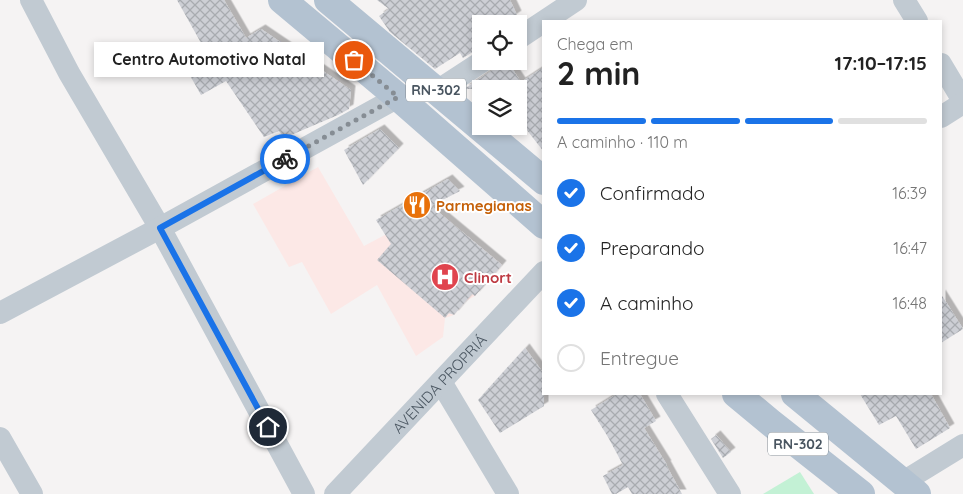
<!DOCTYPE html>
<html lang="pt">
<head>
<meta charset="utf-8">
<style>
	:root { --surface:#fff; --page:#f6f6f6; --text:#222; --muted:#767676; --line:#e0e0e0; --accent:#1a73e8 }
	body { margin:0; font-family:Quicksand,sans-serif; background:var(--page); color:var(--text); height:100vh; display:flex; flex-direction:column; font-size:19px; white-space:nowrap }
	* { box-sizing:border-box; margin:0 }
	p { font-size:16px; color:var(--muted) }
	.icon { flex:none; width:28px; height:28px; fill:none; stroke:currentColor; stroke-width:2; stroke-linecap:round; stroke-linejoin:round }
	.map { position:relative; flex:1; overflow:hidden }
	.panel { position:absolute; left:542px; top:20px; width:400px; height:375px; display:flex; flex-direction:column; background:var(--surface); border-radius:0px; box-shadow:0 2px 8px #0003 }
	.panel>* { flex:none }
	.fabs { position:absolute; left:472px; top:15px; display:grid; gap:10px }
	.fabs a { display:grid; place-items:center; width:55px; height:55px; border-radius:0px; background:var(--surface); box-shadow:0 2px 8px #0003; font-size:25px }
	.pin { position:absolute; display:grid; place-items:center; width:42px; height:42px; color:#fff; margin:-21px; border:2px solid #fff; border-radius:50%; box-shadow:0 1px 5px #0007 }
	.courier { position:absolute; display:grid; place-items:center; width:50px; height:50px; margin:-25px; border:4px solid #1a73e8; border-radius:50%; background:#fff; color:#222; box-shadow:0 1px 6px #0007 }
	.bubble { position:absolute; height:35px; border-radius:0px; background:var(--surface); box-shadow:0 2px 8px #0003; font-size:16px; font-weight:700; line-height:35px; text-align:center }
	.head em { font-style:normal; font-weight:700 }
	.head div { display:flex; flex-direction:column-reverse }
	.head { display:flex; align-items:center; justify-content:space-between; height:85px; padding:0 15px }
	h1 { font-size:32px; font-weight:700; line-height:38px }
	.bar { display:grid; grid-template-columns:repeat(4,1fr); gap:8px 5px; align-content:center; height:60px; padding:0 15px }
	.bar i { height:6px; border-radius:4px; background:var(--line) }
	.bar .current { background:var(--accent) }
	.bar p { grid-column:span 4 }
	ol { padding:0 15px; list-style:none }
	li { display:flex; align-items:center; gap:15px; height:55px }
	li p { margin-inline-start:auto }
	li .icon { padding:5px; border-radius:50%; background:var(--accent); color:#fff; stroke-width:4 }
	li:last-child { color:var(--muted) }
	li i { width:28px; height:28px; border:2px solid var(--line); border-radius:50% }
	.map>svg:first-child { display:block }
	.medical { fill:#fce8e6 }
	.garden { fill:#c3f1d5 }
	.building { fill:url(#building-cross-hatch); filter:url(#shadow) }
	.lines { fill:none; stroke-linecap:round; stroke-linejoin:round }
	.minor { stroke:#c1cad2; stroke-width:22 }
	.major { stroke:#b3c2d1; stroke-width:28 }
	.done { stroke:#868d94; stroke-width:5; stroke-dasharray:0 9 }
	.route { stroke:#1a73e8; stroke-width:6 }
	.labels { text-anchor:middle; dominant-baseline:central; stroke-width:4; stroke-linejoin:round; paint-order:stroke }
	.shield { fill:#fff; stroke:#808990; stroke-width:1 }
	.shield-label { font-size:14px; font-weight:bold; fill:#4a5661 }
	.food-label { font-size:15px; font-weight:bold; fill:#c56008; stroke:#fff; text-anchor:start }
	.health-label { font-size:15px; font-weight:bold; fill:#be3a42; stroke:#fff; text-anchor:start }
	.street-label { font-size:15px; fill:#4a5661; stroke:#fff }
</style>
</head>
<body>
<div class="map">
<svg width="963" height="494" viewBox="0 0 963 494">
	<defs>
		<pattern id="building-cross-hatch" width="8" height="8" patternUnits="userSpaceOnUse" patternTransform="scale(1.25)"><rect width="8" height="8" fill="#cdcfd5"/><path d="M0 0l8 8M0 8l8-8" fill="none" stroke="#a8abb0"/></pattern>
		<filter id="shadow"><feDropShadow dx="4.5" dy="-4.5" stdDeviation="0" flood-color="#0004"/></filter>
	</defs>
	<rect width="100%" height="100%" fill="#f5f3f3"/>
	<!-- medical -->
	<path class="medical" d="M318,167L364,246L434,209L502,265L475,296L466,301L454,315L445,318L443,337L416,356L377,285L331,314L302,262L289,267L253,204Z"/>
	<!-- garden -->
	<path class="garden" d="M800,472L814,494H763Z"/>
	<!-- building -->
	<g class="building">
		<path d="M177,0H224L246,38L261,29L351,90L349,109L338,115L284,138L279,131L264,137L226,81L201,95L188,72L210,59Z"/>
		<path d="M377,0H510L517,15L504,24H481V48L476,50L463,58L460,53L435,69L390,32L379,16L389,9Z"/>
		<path d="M506,61H507L521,82L544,67V152L519,120V89H464Z"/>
		<path d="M380,129L399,148L363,185L344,150Z"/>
		<path d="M448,179L460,191L431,206L502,265L475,296L472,294L454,315L449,313L445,318L377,260L391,244L376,220Z"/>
		<path d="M941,294L963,329L941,343Z"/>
		<path d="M525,348L544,374V406L500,433L478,400Z"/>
		<path d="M617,394H640L656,421L644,428L667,465H666L682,494H632L628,487L616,494H612L603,476L623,465L608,437L591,410Z"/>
		<path d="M860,394H931L950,428L916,449L896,416L879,425Z"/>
		<path d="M716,435L731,452L723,458L711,439Z"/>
	</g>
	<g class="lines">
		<!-- minor -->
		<g class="minor">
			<path d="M31,0L69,73L160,228L304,494"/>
			<path d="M904,0L917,21"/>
			<path d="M519,38L576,0"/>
			<path d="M941,64L963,101"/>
			<path d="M437,91L483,61"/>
			<path d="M941,117L963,103"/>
			<path d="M0,313L160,228L398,97"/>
			<path d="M441,382L508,494"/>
			<path d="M667,394L730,494"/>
			<path d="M0,438L32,494"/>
			<path d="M903,482L963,445"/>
			<path id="s1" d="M335,494L544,272"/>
		</g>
		<!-- major -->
		<g class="major">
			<path d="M282,0L398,97L544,225"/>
			<path d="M328,0L544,181"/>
			<path d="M736,394L771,423L861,494"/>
			<path d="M795,394L917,494"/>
		</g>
	</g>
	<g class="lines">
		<!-- done -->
		<path class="done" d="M285,159L398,97L354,60"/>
		<!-- route -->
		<path class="route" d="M268,427L160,228L285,159"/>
	</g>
	<!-- icons -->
	<defs>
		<symbol id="restaurant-disc" viewBox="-11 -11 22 22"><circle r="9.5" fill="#e8710a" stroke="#fff"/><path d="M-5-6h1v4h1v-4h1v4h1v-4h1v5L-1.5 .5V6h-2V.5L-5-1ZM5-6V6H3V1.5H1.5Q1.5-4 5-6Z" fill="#fff"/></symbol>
		<symbol id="hospital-disc" viewBox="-11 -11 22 22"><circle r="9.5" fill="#e0444e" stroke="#fff"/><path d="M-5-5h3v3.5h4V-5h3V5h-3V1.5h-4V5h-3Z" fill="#fff"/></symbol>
	</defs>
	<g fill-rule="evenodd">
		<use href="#restaurant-disc" x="401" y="189" width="32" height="32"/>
		<use href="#hospital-disc" x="429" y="261" width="32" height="32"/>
	</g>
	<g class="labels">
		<!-- shield labels -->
		<g class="shield">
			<rect x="406" y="78.5" width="60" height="23" rx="4"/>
			<rect x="768" y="432.5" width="60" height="23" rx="4"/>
		</g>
		<g class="shield-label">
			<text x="436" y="90">RN-302</text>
			<text x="798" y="444">RN-302</text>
		</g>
		<!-- food labels -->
		<g class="food-label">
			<text x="436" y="205">Parmegianas</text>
		</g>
		<!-- health labels -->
		<g class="health-label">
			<text x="464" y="277">Clinort</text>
		</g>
		<!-- street labels -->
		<g class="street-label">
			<text stroke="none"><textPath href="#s1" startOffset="152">AVENIDA PROPRIÁ</textPath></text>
		</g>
	</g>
</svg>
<div class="fabs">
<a><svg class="icon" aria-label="locate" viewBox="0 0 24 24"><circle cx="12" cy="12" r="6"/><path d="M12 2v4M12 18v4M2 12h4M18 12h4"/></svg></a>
<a><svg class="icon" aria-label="layers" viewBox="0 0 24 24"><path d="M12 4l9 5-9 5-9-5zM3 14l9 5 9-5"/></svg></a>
</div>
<div class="pin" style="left:354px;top:60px;background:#ea580c"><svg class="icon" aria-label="bag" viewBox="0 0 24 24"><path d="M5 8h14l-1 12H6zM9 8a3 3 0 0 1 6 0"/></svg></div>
<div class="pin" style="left:268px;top:427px;background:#1f2937"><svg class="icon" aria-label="home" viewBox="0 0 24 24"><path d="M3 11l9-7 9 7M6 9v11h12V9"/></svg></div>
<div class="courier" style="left:285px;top:159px"><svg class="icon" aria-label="bike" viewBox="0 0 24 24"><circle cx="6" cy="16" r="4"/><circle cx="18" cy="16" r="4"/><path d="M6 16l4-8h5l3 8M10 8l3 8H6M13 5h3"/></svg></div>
<div class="bubble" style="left:94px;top:42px;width:230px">Centro Automotivo Natal</div>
<section class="panel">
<div class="head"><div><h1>2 min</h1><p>Chega em</p></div><em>17:10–17:15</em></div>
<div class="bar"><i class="current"></i><i class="current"></i><i class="current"></i><i></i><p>A caminho · 110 m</p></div>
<ol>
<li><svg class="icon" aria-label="check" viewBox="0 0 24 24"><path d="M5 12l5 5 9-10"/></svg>Confirmado<p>16:39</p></li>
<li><svg class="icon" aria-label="check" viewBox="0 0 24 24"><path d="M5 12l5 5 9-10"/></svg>Preparando<p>16:47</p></li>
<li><svg class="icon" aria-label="check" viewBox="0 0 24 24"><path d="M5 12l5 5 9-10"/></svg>A caminho<p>16:48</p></li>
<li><i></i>Entregue</li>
</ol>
</section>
</div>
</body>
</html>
